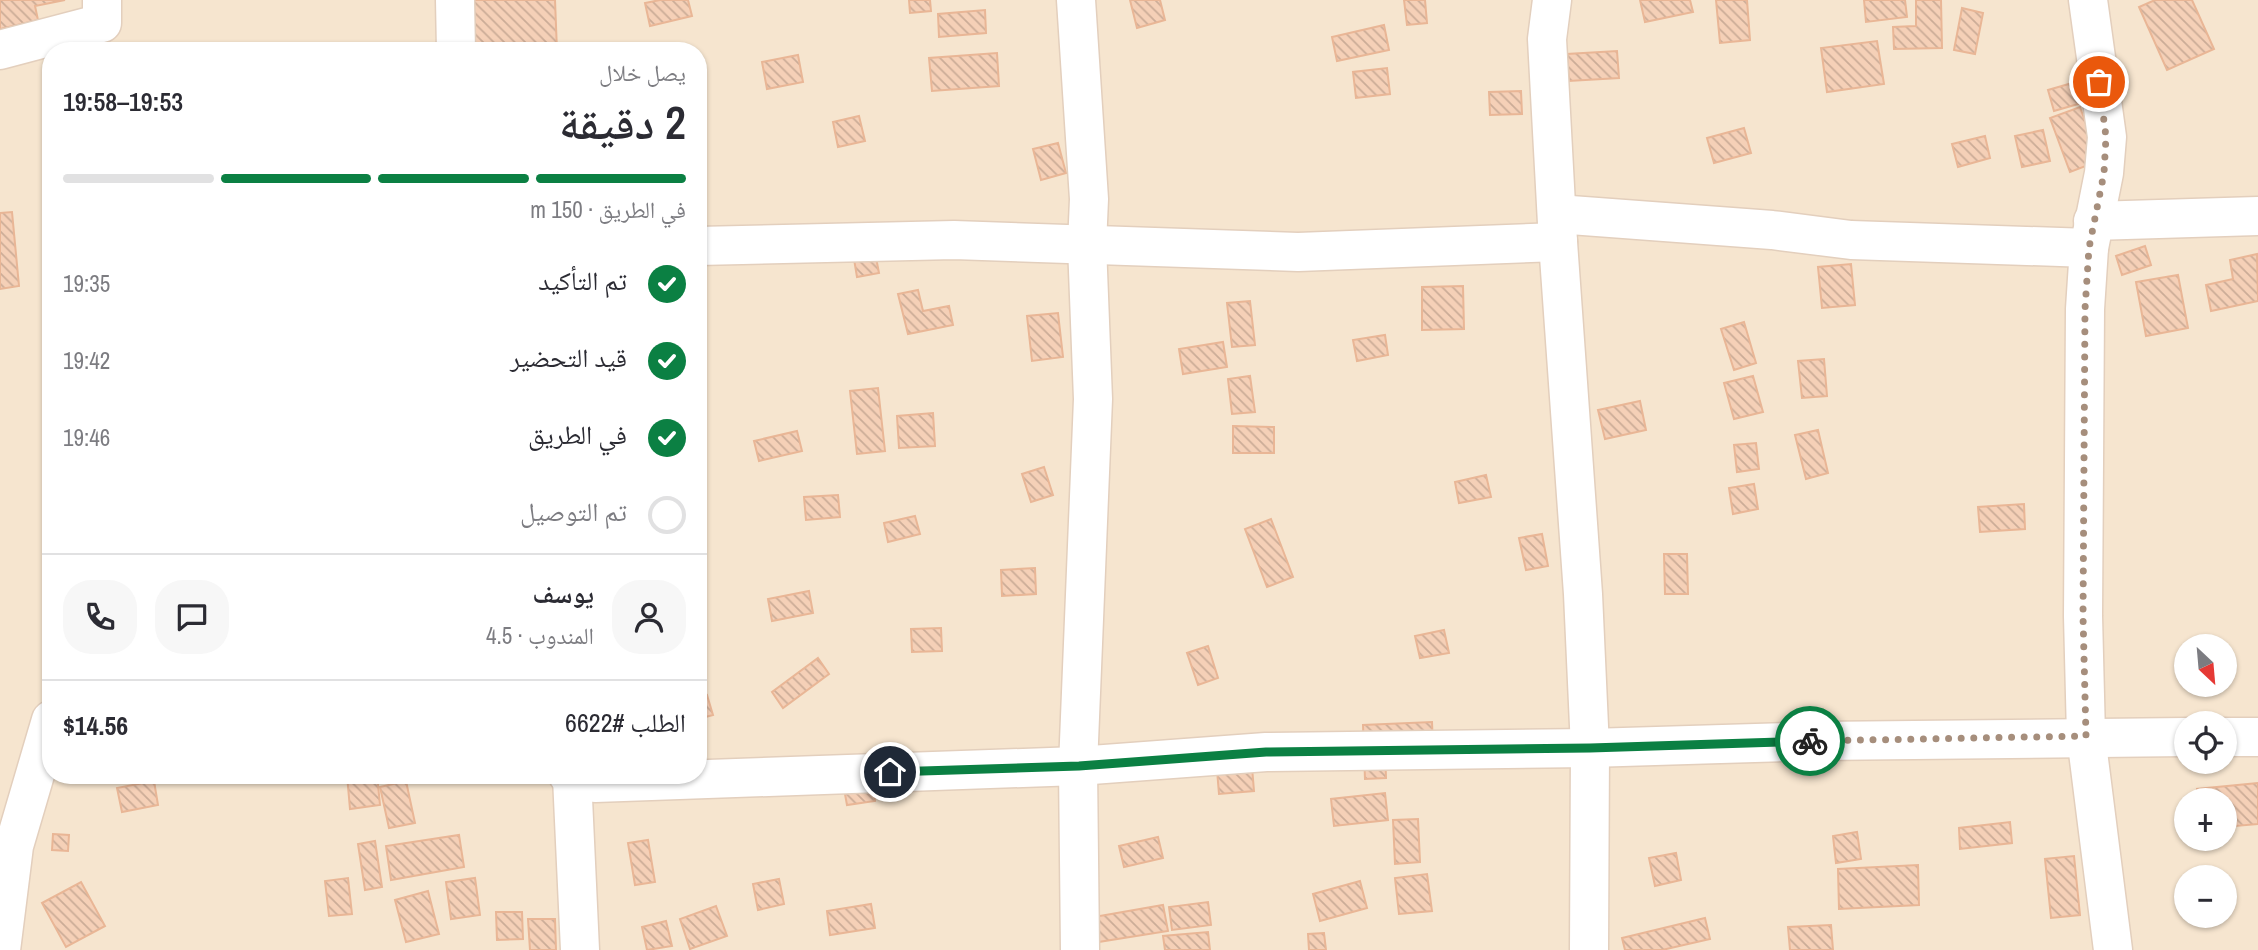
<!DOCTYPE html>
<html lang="ar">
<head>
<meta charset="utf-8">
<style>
	:root { --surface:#fff; --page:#f7f7f7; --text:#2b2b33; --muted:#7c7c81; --line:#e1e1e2; --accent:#0b8043 }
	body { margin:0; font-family:"Archivo Narrow","Noto Naskh Arabic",sans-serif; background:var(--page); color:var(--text); direction:rtl; height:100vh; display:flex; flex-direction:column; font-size:26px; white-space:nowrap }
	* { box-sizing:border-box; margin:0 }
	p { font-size:23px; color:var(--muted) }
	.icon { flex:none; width:38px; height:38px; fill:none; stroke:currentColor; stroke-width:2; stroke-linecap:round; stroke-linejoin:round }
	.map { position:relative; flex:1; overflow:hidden; direction:ltr }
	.sheet { position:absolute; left:42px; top:42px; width:665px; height:742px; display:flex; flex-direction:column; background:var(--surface); border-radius:28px; box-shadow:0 2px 5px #0004; direction:rtl }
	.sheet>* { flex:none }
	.needle { width:46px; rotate:154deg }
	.buttons { position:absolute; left:2174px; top:634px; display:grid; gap:14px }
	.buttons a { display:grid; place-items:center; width:63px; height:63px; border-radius:50%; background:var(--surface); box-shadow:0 2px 5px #0004; font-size:35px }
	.pin { position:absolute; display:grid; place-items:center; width:60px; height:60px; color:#fff; margin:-30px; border:4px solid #fff; border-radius:50%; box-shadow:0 2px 7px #0007 }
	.courier { position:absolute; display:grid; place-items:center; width:70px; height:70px; margin:-35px; border:5px solid #0b8043; border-radius:50%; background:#fff; color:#222; box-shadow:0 2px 9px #0007 }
	.summary em { font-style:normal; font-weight:600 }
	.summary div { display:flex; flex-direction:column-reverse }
	.summary { display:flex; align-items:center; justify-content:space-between; height:119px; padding:0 21px }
	h1 { font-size:46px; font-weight:600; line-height:52px }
	.bar { display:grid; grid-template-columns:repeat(4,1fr); gap:10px 7px; align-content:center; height:84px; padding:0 21px }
	.bar i { height:9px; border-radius:5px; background:var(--line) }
	.bar .selected { background:var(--accent) }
	.bar p { grid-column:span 4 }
	.line { display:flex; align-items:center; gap:18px; padding:0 21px; border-top:2px solid var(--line) }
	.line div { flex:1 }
	.round { display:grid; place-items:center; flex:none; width:74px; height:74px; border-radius:28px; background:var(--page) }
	ol { padding:0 21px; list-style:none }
	li { display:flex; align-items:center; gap:21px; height:77px }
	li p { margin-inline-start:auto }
	li .icon { padding:7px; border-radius:50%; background:var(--accent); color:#fff; stroke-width:4 }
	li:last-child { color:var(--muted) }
	li i { width:38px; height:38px; border:4px solid var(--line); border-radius:50% }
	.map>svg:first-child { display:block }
	.residential { fill:#f6e5cf; fill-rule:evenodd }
	.building { fill:url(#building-back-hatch); stroke:#e9b696; stroke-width:2 }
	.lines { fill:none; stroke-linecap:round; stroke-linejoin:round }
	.minor-casing { stroke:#e3cfbd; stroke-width:41 }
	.minor { stroke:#fff; stroke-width:38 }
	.done { stroke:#a68e7c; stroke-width:7; stroke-dasharray:0 12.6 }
	.route { stroke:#0b8043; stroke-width:9 }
</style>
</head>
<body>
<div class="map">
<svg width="2258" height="950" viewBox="0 0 2258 950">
	<defs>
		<pattern id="building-back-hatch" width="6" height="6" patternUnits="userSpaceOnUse" patternTransform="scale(1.75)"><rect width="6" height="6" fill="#f5d0b7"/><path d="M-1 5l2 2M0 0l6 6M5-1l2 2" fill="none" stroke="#cbac97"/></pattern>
	</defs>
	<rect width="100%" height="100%" fill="#fef3e1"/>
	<!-- residential -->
	<path class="residential" d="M0,0H2258V950H0ZM51,51H698V775H51ZM2186,646H2224V684H2186ZM2186,723H2224V761H2186ZM2186,800H2224V838H2186ZM2186,877H2224V915H2186Z"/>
	<!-- building -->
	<g class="building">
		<path d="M0,0H65L35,6L38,20L0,29Z"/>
		<path d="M474,0H555L557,51H475Z"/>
		<path d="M660,0H688L692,16L650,26L645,3Z"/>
		<path d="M909,0H930L931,11L910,13Z"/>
		<path d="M1130,0H1160L1165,20L1137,28Z"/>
		<path d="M1404,0H1425L1427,23L1407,25Z"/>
		<path d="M1640,0H1690L1693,12L1645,22Z"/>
		<path d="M1716,0H1747L1750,40L1720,43Z"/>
		<path d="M1864,0H1905L1907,17L1866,22Z"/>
		<path d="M1916,0H1941L1942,48L1894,49L1893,27L1916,26Z"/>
		<path d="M2155,0H2192L2214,49L2167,70L2139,7Z"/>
		<path d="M1962,8L1983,13L1975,54L1954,50Z"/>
		<path d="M985,10L986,33L939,37L938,14Z"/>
		<path d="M1384,25L1389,50L1337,61L1332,37Z"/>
		<path d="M1877,41L1884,84L1827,92L1821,48Z"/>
		<path d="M1617,51L1619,78L1569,81L1567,54Z"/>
		<path d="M997,53L999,86L932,91L929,58Z"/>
		<path d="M798,55L803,82L767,89L762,62Z"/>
		<path d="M1387,68L1390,94L1356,98L1353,72Z"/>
		<path d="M2079,81L2085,102L2054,111L2048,90Z"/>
		<path d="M1521,91L1522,114L1490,115L1489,92Z"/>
		<path d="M2080,107L2099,161L2070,172L2050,118Z"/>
		<path d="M859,116L865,141L838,147L833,122Z"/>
		<path d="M1744,128L1751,153L1714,163L1707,138Z"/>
		<path d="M2043,130L2050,161L2022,167L2015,136Z"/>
		<path d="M1985,136L1990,158L1958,167L1952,144Z"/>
		<path d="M1058,143L1066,173L1041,180L1033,149Z"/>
		<path d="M12,212L19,286L0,289V213Z"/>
		<path d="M872,237L879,273L857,277L851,241Z"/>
		<path d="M2145,246L2151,265L2122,275L2116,256Z"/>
		<path d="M2257,254L2258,301L2211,311L2206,285L2233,279L2230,260Z"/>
		<path d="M1851,264L1855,305L1822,308L1818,267Z"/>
		<path d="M2178,275L2188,328L2146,336L2136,282Z"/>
		<path d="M1463,286L1464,329L1422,330V287Z"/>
		<path d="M918,290L923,311L949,306L953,325L908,334L898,294Z"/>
		<path d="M1250,301L1255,345L1232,347L1227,303Z"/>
		<path d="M1058,313L1063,357L1032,361L1027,316Z"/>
		<path d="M1744,322L1756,363L1734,370L1721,329Z"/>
		<path d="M1385,335L1388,355L1357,361L1353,340Z"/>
		<path d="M1223,342L1227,367L1183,374L1179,349Z"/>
		<path d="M1824,359L1827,396L1802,398L1798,361Z"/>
		<path d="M1250,376L1255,412L1232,414L1228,379Z"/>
		<path d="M1753,376L1763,412L1734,419L1724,383Z"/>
		<path d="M878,388L885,451L857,454L850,391Z"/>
		<path d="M1640,401L1646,430L1605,439L1598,410Z"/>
		<path d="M933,413L935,446L899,448L897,416Z"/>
		<path d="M1233,426L1274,427V453H1233Z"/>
		<path d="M1818,430L1828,473L1806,479L1795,435Z"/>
		<path d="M797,431L802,451L759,461L754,441Z"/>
		<path d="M1756,443L1759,469L1737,472L1734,445Z"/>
		<path d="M1044,467L1053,495L1031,502L1022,474Z"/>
		<path d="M1486,475L1491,497L1459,503L1455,482Z"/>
		<path d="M1754,484L1758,509L1733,514L1729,488Z"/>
		<path d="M838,495L840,517L806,520L804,497Z"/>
		<path d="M2024,504L2025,529L1980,532L1978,507Z"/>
		<path d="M915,516L920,534L888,542L884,523Z"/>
		<path d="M1271,519L1293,577L1267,587L1245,529Z"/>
		<path d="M1542,534L1548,566L1526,570L1519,538Z"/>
		<path d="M1664,554H1687L1688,594H1665Z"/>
		<path d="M1035,568L1036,594L1002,596L1001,570Z"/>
		<path d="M809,591L813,613L772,621L768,599Z"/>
		<path d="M941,628L942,651L912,652L911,629Z"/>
		<path d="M1444,630L1449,653L1420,658L1415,636Z"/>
		<path d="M1208,646L1218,678L1198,685L1187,653Z"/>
		<path d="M818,658L829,674L783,708L772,692Z"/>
		<path d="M707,695L713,715L698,719V697Z"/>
		<path d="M1432,722L1433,746L1385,748L1386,778L1365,779L1363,725Z"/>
		<path d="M1252,767L1254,791L1219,794L1217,770Z"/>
		<path d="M347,775H377L380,805L350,809Z"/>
		<path d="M872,778L875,801L847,805L843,783Z"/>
		<path d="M154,781L158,805L122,812L117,788Z"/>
		<path d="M406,781L415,823L389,828L380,787Z"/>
		<path d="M2258,783V824L2224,827V800H2198L2197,789Z"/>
		<path d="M1385,793L1388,820L1334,826L1331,799Z"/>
		<path d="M1418,819L1420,862L1395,864L1393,820Z"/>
		<path d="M2010,822L2012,843L1960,849L1959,828Z"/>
		<path d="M1857,832L1861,859L1836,863L1833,836Z"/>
		<path d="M53,834L69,835L68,851L52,850Z"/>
		<path d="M459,835L464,867L391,880L386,846Z"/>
		<path d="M1158,837L1163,858L1124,867L1119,846Z"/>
		<path d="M648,840L655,882L635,885L628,843Z"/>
		<path d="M375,841L382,887L365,890L358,844Z"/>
		<path d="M1676,853L1681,880L1655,886L1649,858Z"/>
		<path d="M2074,856L2080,915L2051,918L2045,859Z"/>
		<path d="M1918,865L1919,905L1839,909L1838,869Z"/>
		<path d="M1427,874L1432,911L1399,914L1395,878Z"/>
		<path d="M348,878L352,914L329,916L325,881Z"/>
		<path d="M475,878L480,915L451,919L446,882Z"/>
		<path d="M779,879L784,904L758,910L753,884Z"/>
		<path d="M1360,881L1367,908L1320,921L1313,894Z"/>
		<path d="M81,882L105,926L66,947L42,903Z"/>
		<path d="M428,891L439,934L406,942L395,900Z"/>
		<path d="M1208,902L1211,925L1172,930L1169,907Z"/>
		<path d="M871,904L875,928L830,935L827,911Z"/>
		<path d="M1163,905L1168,931L1092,943L1088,918Z"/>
		<path d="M716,906L727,936L690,949L680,919Z"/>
		<path d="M496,912H522L523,939L497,940Z"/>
		<path d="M1705,918L1710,939L1662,950H1625L1622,938Z"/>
		<path d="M528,919H555L556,950H530Z"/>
		<path d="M666,921L672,946L647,950L642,927Z"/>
		<path d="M1831,925L1833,950H1790L1788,927Z"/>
		<path d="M1208,932L1210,950H1165L1163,936Z"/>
		<path d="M1324,933L1326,950H1309L1308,934Z"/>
	</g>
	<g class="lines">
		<defs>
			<g id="minor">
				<path d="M455,0L456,51"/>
				<path d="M1076,0L1089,199L1087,245L1093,399L1078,766L1080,950"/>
				<path d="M1552,0L1547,39L1558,242L1583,594L1590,748L1589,950"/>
				<path d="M2088,0L2107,137L2104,173L2089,248L2085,309L2083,616L2086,736L2113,950"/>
				<path d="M0,50L102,23V0"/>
				<path d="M1557,214L1772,230L1851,240L2089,248"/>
				<path d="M2093,221L2258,216"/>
				<path d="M698,246L954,240L1298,252L1558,242"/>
				<path d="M2224,737H2258"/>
				<path d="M568,775L595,783L1078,766L1266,752L1590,748L1818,741L2186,737"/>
				<path d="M572,777L580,950"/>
				<path d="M1,950L14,846L51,720"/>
			</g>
		</defs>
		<!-- minor casing -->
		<use href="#minor" class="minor-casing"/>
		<!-- minor -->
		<use href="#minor" class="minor"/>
	</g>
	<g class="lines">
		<!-- done -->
		<path class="done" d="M1810,741L2086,736L2083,616L2085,309L2089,248L2104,173L2106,137L2099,82"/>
		<!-- route -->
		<path class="route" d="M890,772L1079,766L1266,752L1590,748L1810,741"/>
	</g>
</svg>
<div class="buttons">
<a><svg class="needle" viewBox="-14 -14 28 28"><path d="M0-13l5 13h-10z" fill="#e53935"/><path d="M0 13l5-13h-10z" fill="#7c7c81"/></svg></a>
<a><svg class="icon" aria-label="locate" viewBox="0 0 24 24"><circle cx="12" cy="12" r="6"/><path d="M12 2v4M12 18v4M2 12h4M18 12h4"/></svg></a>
<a>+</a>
<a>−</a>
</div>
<div class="pin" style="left:2099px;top:82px;background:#ea580c"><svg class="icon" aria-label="bag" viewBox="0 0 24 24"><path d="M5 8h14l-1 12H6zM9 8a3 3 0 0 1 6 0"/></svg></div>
<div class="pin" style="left:890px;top:772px;background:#1f2937"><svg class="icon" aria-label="home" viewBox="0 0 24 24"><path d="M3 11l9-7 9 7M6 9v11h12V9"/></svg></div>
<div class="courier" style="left:1810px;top:741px"><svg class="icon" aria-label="bike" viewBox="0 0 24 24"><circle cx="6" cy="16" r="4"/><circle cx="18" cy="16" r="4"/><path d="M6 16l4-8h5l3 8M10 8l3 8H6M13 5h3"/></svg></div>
<section class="sheet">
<div class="summary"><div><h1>2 دقيقة</h1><p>يصل خلال</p></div><em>19:53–19:58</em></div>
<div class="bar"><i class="selected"></i><i class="selected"></i><i class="selected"></i><i></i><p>في الطريق · 150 m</p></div>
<ol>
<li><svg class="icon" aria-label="check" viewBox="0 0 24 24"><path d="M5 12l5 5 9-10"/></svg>تم التأكيد<p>19:35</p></li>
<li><svg class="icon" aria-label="check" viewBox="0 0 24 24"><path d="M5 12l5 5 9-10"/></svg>قيد التحضير<p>19:42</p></li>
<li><svg class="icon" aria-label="check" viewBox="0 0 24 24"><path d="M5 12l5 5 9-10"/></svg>في الطريق<p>19:46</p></li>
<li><i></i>تم التوصيل</li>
</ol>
<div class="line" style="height:126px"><a class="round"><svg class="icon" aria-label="person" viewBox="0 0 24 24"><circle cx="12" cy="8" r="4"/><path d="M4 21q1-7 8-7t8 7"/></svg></a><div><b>يوسف</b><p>المندوب · 4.5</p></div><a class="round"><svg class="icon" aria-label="chat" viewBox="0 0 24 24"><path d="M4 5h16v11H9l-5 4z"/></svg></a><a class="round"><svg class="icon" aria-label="phone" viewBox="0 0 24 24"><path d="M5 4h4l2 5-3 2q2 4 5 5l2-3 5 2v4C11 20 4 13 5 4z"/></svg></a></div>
<div class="line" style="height:91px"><div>الطلب #6622</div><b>$14.56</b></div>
</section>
</div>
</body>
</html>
